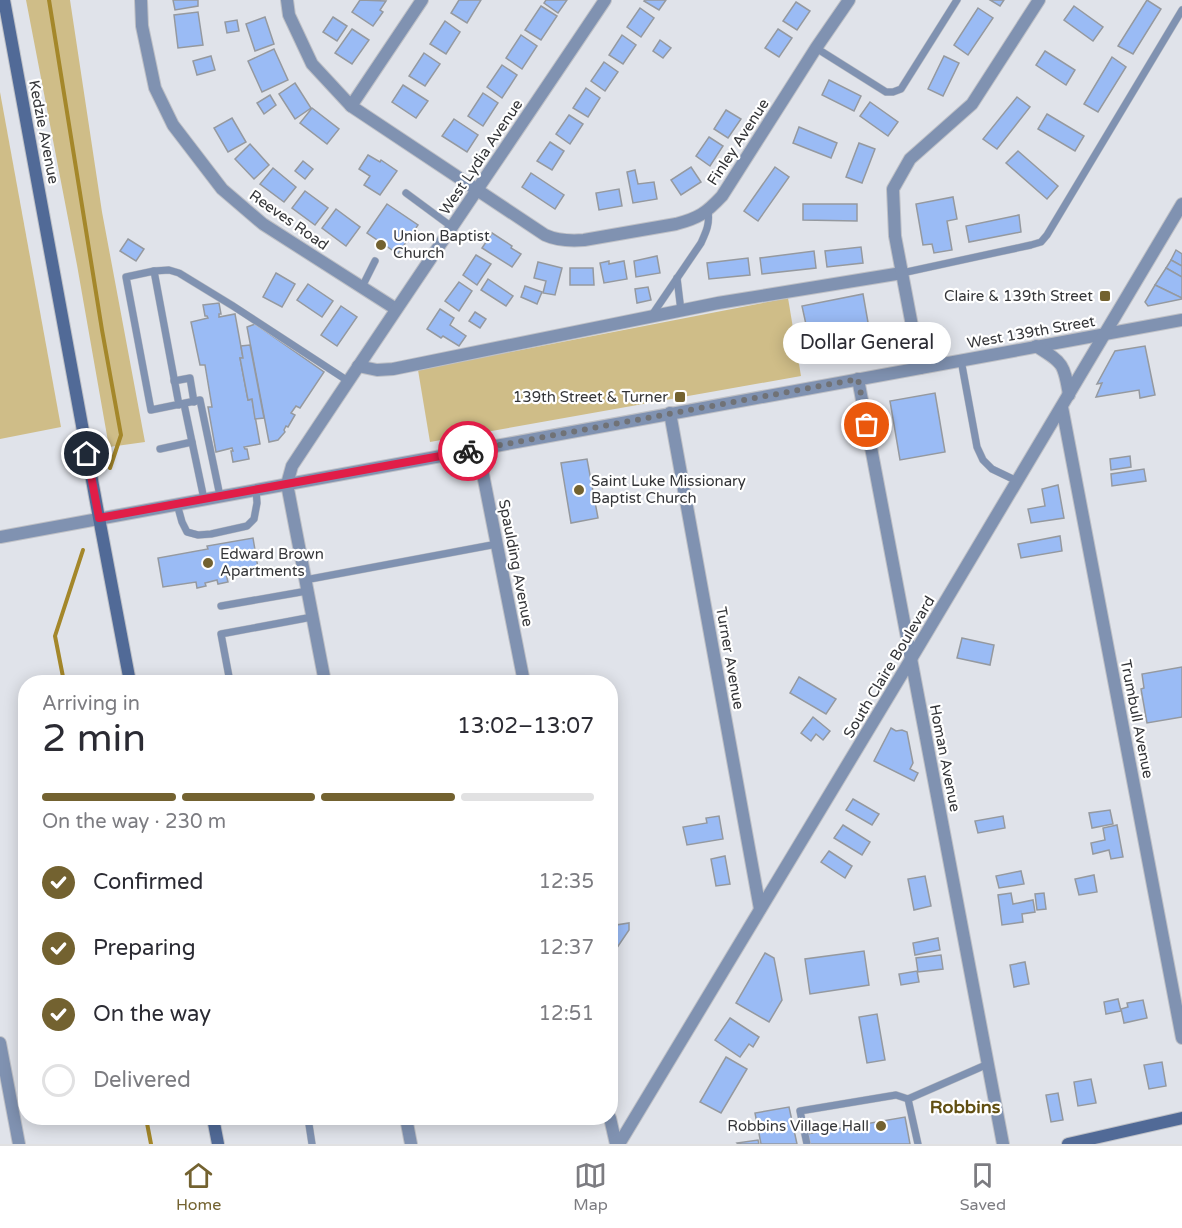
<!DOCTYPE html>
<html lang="en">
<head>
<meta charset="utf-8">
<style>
	:root { --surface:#fff; --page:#f7f7f7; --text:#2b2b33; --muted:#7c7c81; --line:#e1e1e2; --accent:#736230 }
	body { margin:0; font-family:"Varela Round",sans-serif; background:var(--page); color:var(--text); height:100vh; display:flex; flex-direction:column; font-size:22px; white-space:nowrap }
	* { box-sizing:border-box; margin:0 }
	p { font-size:20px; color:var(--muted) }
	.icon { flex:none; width:33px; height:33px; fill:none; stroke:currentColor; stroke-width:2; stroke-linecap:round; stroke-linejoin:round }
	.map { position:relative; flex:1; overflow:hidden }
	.drawer { position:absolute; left:18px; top:675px; width:600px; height:450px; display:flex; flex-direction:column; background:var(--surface); border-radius:24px; box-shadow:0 3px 15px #0003 }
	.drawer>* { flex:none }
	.pin { position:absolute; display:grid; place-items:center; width:51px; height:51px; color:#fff; margin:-26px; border:3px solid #fff; border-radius:50%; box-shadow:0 2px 6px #0007 }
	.courier { position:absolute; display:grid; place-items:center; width:60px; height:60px; margin:-30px; border:4px solid #e11d48; border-radius:50%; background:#fff; color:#222; box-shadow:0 2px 8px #0007 }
	.bubble { position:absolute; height:42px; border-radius:21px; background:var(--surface); box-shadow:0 3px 15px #0003; font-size:20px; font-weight:600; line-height:42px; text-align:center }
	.headline em { font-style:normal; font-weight:600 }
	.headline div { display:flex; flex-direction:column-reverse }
	.headline { display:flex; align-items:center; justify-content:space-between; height:102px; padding:0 24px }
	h1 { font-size:39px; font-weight:600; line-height:45px }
	.bar { display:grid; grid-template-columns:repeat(4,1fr); gap:9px 6px; align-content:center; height:72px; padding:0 24px }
	.bar i { height:8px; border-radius:4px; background:var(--line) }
	.bar .current { background:var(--accent) }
	.bar p { grid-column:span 4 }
	ol { padding:0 24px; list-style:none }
	li { display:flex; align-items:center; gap:18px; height:66px }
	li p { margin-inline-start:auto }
	li .icon { padding:6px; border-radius:50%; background:var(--accent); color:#fff; stroke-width:4 }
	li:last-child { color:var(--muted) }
	li i { width:33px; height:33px; border:3px solid var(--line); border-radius:50% }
	.menu { display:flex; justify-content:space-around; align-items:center; height:84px; border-top:2px solid var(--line); background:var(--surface); font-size:16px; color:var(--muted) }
	.menu a { display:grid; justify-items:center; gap:3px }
	.menu .current { color:var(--accent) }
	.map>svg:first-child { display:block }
	.green { fill:#cfbd88 }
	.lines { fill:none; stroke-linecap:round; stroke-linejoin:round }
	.stream { stroke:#a4872a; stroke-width:4 }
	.building { fill:#9abbf5; stroke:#95999f; stroke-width:1.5 }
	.service-casing { stroke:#bec0c6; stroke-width:8 }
	.minor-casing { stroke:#bec0c6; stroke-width:14 }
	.tertiary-casing { stroke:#bec0c6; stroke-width:14 }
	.secondary-casing { stroke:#bec0c6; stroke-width:14 }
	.service { stroke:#8092b1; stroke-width:7 }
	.minor { stroke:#8092b1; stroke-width:12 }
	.tertiary { stroke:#8092b1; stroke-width:12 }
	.secondary { stroke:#516a97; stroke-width:12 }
	.done { stroke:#707276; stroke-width:6; stroke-dasharray:0 10.8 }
	.route { stroke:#e11d48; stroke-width:8 }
	.poi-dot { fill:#736230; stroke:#fff; stroke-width:2 }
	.labels { text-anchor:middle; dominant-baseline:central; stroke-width:4.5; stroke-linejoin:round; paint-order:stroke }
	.street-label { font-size:15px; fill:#343538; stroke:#fff }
	.poi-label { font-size:15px; fill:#343538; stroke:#fff; text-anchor:start }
	.quarter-label { font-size:18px; font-weight:bold; fill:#614f12; stroke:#fff }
</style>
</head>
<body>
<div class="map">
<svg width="1182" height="1144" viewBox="0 0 1182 1144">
	<rect width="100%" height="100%" fill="#e0e3ea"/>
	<!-- green -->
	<g class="green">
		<path d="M26,0H70L102,212L145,442L109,447L77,265Z"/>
		<path d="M0,92L61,427L0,439Z"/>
		<path d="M788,298L801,376L430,442L418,370Z"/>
	</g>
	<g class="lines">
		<!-- stream -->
		<g class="stream">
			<path d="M49,0L102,330L121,435L110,468"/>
			<path d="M64,682L55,636L83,550"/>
			<path d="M146,1118L151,1144"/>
		</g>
	</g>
	<!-- building -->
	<g class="building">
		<path d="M173,0H198V6L175,10Z"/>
		<path d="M360,0L386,1L380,10L383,12L373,26L352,12Z"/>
		<path d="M459,0H481L467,23L451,13Z"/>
		<path d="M546,0H567L558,13L544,3Z"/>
		<path d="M645,0H666L659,10L644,1Z"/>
		<path d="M990,0H1004L1000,6Z"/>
		<path d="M1147,0L1161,9L1133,54L1118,46Z"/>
		<path d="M796,2L810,11L797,30L783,21Z"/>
		<path d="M541,6L557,16L541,40L525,30Z"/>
		<path d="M1074,6L1103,27L1093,41L1064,20Z"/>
		<path d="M640,8L654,18L641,37L627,27Z"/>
		<path d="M978,8L993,18L968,55L954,45Z"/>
		<path d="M198,12L203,45L178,48L174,15Z"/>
		<path d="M265,17L274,44L255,51L246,24Z"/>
		<path d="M333,17L347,26L337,41L323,32Z"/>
		<path d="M237,20L239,31L227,33L225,22Z"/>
		<path d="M445,21L460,32L446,54L430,44Z"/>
		<path d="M352,29L369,40L352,64L335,53Z"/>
		<path d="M778,29L792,38L779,57L765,48Z"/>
		<path d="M521,35L537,46L522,69L506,58Z"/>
		<path d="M622,35L636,45L623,64L609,55Z"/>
		<path d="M660,40L671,48L663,58L653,51Z"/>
		<path d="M274,49L288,80L262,92L248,61Z"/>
		<path d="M1045,51L1075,70L1066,85L1036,65Z"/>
		<path d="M424,53L440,64L425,86L409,76Z"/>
		<path d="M211,56L215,70L197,75L193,61Z"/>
		<path d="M944,56L959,63L943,96L928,89Z"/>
		<path d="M1112,57L1126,67L1098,112L1084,104Z"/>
		<path d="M604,62L618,72L605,91L591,81Z"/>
		<path d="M502,65L517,75L502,98L487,87Z"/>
		<path d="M829,80L861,96L854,111L822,95Z"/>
		<path d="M295,83L311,108L295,119L279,94Z"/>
		<path d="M403,85L428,101L416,118L392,102Z"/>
		<path d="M586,88L600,98L588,117L573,108Z"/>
		<path d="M483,93L498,103L483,126L468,116Z"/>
		<path d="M270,95L276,105L264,114L257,103Z"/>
		<path d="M1017,97L1030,107L997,149L983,139Z"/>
		<path d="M870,102L898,122L888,136L860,116Z"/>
		<path d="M312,108L339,129L327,144L300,123Z"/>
		<path d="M726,110L741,119L728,138L714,129Z"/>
		<path d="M1047,114L1084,136L1075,151L1038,129Z"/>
		<path d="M569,115L583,124L570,144L556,134Z"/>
		<path d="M232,118L246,142L228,152L214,128Z"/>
		<path d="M454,119L478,135L467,152L442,136Z"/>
		<path d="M799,127L837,143L831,158L793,143Z"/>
		<path d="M709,137L723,146L710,166L696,156Z"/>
		<path d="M550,142L564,151L552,170L537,161Z"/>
		<path d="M859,143L875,149L862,183L846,177Z"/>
		<path d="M250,144L269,165L254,179L235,159Z"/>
		<path d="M1018,151L1058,186L1047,199L1006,163Z"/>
		<path d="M368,155L380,162L381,160L397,171L380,195L364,185L370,176L359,169Z"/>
		<path d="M303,161L313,169L305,179L295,171Z"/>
		<path d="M691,167L701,182L681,195L671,180Z"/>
		<path d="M775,167L789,177L758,221L744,211Z"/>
		<path d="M273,168L296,187L284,202L260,184Z"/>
		<path d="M635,170L638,184L654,182L657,199L633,203L627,172Z"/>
		<path d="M531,173L564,195L555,209L522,187Z"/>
		<path d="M619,189L622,206L599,210L596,193Z"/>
		<path d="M305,191L328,208L315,225L292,208Z"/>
		<path d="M953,197L957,219L947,221L952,250L934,253L932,244L923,245L916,204Z"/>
		<path d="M387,204L418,225L398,254L367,233Z"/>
		<path d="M803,204H857V221L803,220Z"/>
		<path d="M336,209L360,227L346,246L322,228Z"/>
		<path d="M1019,215L1021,232L969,242L966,226Z"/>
		<path d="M492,233L512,246L511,248L521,254L512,267L482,248Z"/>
		<path d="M128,239L144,249L136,261L120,251Z"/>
		<path d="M861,247L863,263L827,267L825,251Z"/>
		<path d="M1176,250L1182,254V266L1171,260Z"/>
		<path d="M814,251L816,268L762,274L760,258Z"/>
		<path d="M476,255L491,264L477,285L463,275Z"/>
		<path d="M657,256L660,273L636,277L634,261Z"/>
		<path d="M748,258L750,275L709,279L707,263Z"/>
		<path d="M1171,260L1182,266V277L1166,268Z"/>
		<path d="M609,261V264L624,261L627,279L604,283L600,263Z"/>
		<path d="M538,262L562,268L555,295L543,293L546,281L534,278Z"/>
		<path d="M570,268H593L594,285H570Z"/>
		<path d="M1166,268L1182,277V298L1155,285Z"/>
		<path d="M276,273L295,284L282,307L263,297Z"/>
		<path d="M488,279L513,296L506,306L481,290Z"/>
		<path d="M459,282L472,291L459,311L445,301Z"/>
		<path d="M308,284L333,301L322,317L297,300Z"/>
		<path d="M1155,285L1182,298V299L1148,306L1145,302Z"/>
		<path d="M525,286L542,292L537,304L521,297Z"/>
		<path d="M648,287L651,300L637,303L635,289Z"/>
		<path d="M863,294L872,345L857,349L855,335L810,343L802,306Z"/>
		<path d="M219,303L221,314H219V317L235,314L243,358H240L248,400L252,399L260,444L244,447L245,449H247L249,459L233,462L231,451H233L232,448L216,452L208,407H212L205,365H200L191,322L208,318L207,316H205L203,305Z"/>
		<path d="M341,306L357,317L337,346L321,335Z"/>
		<path d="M440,309L454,318L450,325L466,336L459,346L443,336L441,338L427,329Z"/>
		<path d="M475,312L486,319L480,328L469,321Z"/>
		<path d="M255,324L324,372L300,408L296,406L291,413L295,415L288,427L286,426L284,430L285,432L278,440L269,442L247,327Z"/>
		<path d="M250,345L264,418L255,419L252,399L248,400L240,358H243L241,346Z"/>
		<path d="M1145,346L1155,395L1140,398L1139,390L1096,397L1102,383L1097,384L1115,351Z"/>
		<path d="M935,393L945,452L900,460L890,401Z"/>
		<path d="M1130,456L1131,467L1111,470L1110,459Z"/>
		<path d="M587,459L598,518L571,523L561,463Z"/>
		<path d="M1144,469L1146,481L1112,486L1111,474Z"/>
		<path d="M1058,485L1064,518L1031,523L1028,509L1045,506L1042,489Z"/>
		<path d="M1060,536L1062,551L1021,558L1018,544Z"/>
		<path d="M253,538L258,568L226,574L228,582L218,584L217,580L205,583L206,586L197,588L196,582L163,587L158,558L208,549L207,546Z"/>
		<path d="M962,638L994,645L990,665L957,658Z"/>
		<path d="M1182,667V717L1147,723L1141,689L1144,688L1142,674Z"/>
		<path d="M799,677L836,699L826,714L790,693Z"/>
		<path d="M813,717L830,731L823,740L816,734L811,741L801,733Z"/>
		<path d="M891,728L896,731L902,730L907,732L913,763L910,769L918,773L914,781L874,761Z"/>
		<path d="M853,799L879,814L872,825L846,810Z"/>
		<path d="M1110,810L1113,824L1092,828L1089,813Z"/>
		<path d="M719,816L723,839L687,845L683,827L707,823L706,818Z"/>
		<path d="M1003,816L1005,828L978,833L975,821Z"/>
		<path d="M843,825L870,842L862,855L834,838Z"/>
		<path d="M1117,825L1123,857L1111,859L1109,850L1093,854L1091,843L1105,840L1103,828Z"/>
		<path d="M829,851L852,866L845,878L821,862Z"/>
		<path d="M725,856L730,884L716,886L711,859Z"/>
		<path d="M1021,871L1024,884L999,888L996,876Z"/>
		<path d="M1094,875L1097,892L1079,895L1075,879Z"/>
		<path d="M925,876L931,906L914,910L908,879Z"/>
		<path d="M1011,893L1013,904L1033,900L1035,912L1022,914L1023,922L1002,925L998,895Z"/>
		<path d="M1044,893L1046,909L1037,910L1035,894Z"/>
		<path d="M629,923V930L610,958V926Z"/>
		<path d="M938,938L940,950L915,955L913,943Z"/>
		<path d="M864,951L869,985L810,994L805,959Z"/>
		<path d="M765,953L774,958L782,1000L769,1022L736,1003Z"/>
		<path d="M941,955L943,969L918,972L916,958Z"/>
		<path d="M1025,962L1029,984L1014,987L1010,965Z"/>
		<path d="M917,971L919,982L901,985L899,974Z"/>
		<path d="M1118,999L1121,1011L1106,1014L1104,1002Z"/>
		<path d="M1143,1000L1147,1018L1124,1023L1121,1009L1128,1007L1127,1003Z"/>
		<path d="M877,1014L885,1060L867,1063L859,1017Z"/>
		<path d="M730,1018L759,1037L753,1047L749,1044L740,1057L715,1040Z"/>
		<path d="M726,1057L747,1069L721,1113L700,1102Z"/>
		<path d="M1162,1062L1166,1086L1149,1089L1144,1065Z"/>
		<path d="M1091,1079L1096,1103L1078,1106L1074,1082Z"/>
		<path d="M1058,1093L1063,1120L1051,1122L1046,1095Z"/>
		<path d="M789,1107L797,1144H761L755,1113Z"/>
		<path d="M905,1117L910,1144H809L807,1134Z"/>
		<path d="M758,1140L759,1144H738L737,1143Z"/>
	</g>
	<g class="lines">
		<defs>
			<g id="service">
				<path d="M816,48L886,92H893L901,89L957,0"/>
				<path d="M406,193L452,227"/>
				<path d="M154,271L169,270L179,273L233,306L348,381"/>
				<path d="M902,273L1031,245L1041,242L1047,235L1182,10"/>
				<path d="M677,278L681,311"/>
				<path d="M362,287L375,261"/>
				<path d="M652,315L701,243C706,232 710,224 708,211"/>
				<path d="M961,360L977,447L983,460L992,469L1017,481"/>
				<path d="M174,381L190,378L194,402"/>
				<path d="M184,404L204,499"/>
				<path d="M179,405L154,271L126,277L151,410L200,400L220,496"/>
				<path d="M160,449L192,442"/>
				<path d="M177,504L182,522L187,532L198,535L211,534L247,526L254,519L257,503L256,489"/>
				<path d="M305,580L497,544"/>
				<path d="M221,606L307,591"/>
				<path d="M230,682L221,634L312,617"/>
				<path d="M908,1099L988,1064"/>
				<path d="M308,1118L312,1144"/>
				<path d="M807,1144L800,1111L896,1095L908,1099L918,1144"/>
			</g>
			<g id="minor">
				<path d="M141,0L142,26L155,88L173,125L222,189L263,224L396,309"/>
				<path d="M287,0L289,15L312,64L351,106L545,235C558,241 571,241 584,240L676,224C699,218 706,213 722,196L816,48L849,0"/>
				<path d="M351,106L422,0"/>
				<path d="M358,366L377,370L393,369L718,303L902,273"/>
				<path d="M920,368L895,236L893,189L910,159L972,104L1039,0"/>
				<path d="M858,379L1003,1144"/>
				<path d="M1062,407L1182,1038"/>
				<path d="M670,413L760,909"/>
				<path d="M478,449L524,682"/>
				<path d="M0,537L1182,320"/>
				<path d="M325,682L287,484L292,466C395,310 501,155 605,0"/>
				<path d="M0,1043L19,1144"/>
				<path d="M406,1118L411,1144"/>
				<path d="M610,1118L616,1144"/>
			</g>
			<g id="tertiary">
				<path d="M1036,346C1063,363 1064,363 1069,395"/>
				<path d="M619,1144L911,659L1182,204"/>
			</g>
			<g id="secondary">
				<path d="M4,0L99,518L130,682"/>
				<path d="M213,1118L218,1144"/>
				<path d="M1068,1144L1182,1118"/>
			</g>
		</defs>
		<!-- service casing -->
		<use href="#service" class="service-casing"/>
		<!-- minor casing -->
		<use href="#minor" class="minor-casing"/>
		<!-- tertiary casing -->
		<use href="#tertiary" class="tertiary-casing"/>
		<!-- secondary casing -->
		<use href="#secondary" class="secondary-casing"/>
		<!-- service -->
		<use href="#service" class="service"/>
		<!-- minor -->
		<use href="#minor" class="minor"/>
		<!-- tertiary -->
		<use href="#tertiary" class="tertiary"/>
		<!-- secondary -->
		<use href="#secondary" class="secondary"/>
	</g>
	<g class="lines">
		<!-- done -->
		<path class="done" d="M468,451L858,379L867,425"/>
		<!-- route -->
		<path class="route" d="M87,454L99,518L468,451"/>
	</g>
	<!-- markers -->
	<g class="poi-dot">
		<circle cx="381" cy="245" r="6"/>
		<rect x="1099" y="290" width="12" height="12" rx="3"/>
		<rect x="674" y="391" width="12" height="12" rx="3"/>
		<circle cx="579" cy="490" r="6"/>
		<circle cx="208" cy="563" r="6"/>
		<circle cx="881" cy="1126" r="6"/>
	</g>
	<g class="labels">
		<!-- street labels -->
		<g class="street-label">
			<text transform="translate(44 132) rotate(79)">Kedzie Avenue</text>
			<text transform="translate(738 142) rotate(-57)">Finley Avenue</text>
			<text transform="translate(481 157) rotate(-56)">West Lydia Avenue</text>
			<text transform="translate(289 220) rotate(35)">Reeves Road</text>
			<text transform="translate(1031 332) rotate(-10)">West 139th Street</text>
			<text transform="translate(516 563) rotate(79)">Spaulding Avenue</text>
			<text transform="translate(730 658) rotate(80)">Turner Avenue</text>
			<text transform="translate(889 667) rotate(-59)">South Claire Boulevard</text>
			<text transform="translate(1137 719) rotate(79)">Trumbull Avenue</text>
			<text transform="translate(945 758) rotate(79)">Homan Avenue</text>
		</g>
		<!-- poi labels -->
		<g class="poi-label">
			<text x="393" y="236">Union Baptist<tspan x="393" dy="17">Church</tspan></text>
			<text x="1093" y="296" text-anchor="end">Claire &amp; 139th Street</text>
			<text x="668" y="397" text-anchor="end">139th Street &amp; Turner</text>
			<text x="591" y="481">Saint Luke Missionary<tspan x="591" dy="17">Baptist Church</tspan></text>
			<text x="220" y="554">Edward Brown<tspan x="220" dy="17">Apartments</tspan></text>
			<text x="869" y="1126" text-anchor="end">Robbins Village Hall</text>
		</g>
		<!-- quarter labels -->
		<g class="quarter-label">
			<text x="965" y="1107">Robbins</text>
		</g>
	</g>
</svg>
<div class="pin" style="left:867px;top:425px;background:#ea580c"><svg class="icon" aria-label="bag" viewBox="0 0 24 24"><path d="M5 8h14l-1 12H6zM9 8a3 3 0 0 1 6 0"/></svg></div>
<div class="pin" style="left:87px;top:454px;background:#1f2937"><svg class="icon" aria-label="home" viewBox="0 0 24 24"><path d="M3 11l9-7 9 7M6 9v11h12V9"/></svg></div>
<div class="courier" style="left:468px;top:451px"><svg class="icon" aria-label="bike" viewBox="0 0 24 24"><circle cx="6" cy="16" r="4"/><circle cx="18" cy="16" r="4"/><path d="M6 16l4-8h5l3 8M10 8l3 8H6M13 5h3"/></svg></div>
<div class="bubble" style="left:783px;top:322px;width:168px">Dollar General</div>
<section class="drawer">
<div class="headline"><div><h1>2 min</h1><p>Arriving in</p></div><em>13:02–13:07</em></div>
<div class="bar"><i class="current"></i><i class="current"></i><i class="current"></i><i></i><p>On the way · 230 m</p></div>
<ol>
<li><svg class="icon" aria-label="check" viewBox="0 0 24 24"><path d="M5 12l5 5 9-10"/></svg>Confirmed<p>12:35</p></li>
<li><svg class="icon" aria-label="check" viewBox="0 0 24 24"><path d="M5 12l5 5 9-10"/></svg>Preparing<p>12:37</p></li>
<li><svg class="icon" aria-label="check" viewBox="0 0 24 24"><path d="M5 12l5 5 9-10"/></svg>On the way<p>12:51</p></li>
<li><i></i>Delivered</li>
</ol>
</section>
</div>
<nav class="menu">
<a class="current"><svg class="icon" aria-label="home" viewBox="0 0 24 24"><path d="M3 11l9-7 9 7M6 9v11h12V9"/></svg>Home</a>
<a><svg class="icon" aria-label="map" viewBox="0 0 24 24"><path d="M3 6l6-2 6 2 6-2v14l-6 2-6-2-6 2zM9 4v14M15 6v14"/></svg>Map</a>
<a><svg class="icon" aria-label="saved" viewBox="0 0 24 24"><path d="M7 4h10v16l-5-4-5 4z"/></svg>Saved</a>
</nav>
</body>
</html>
